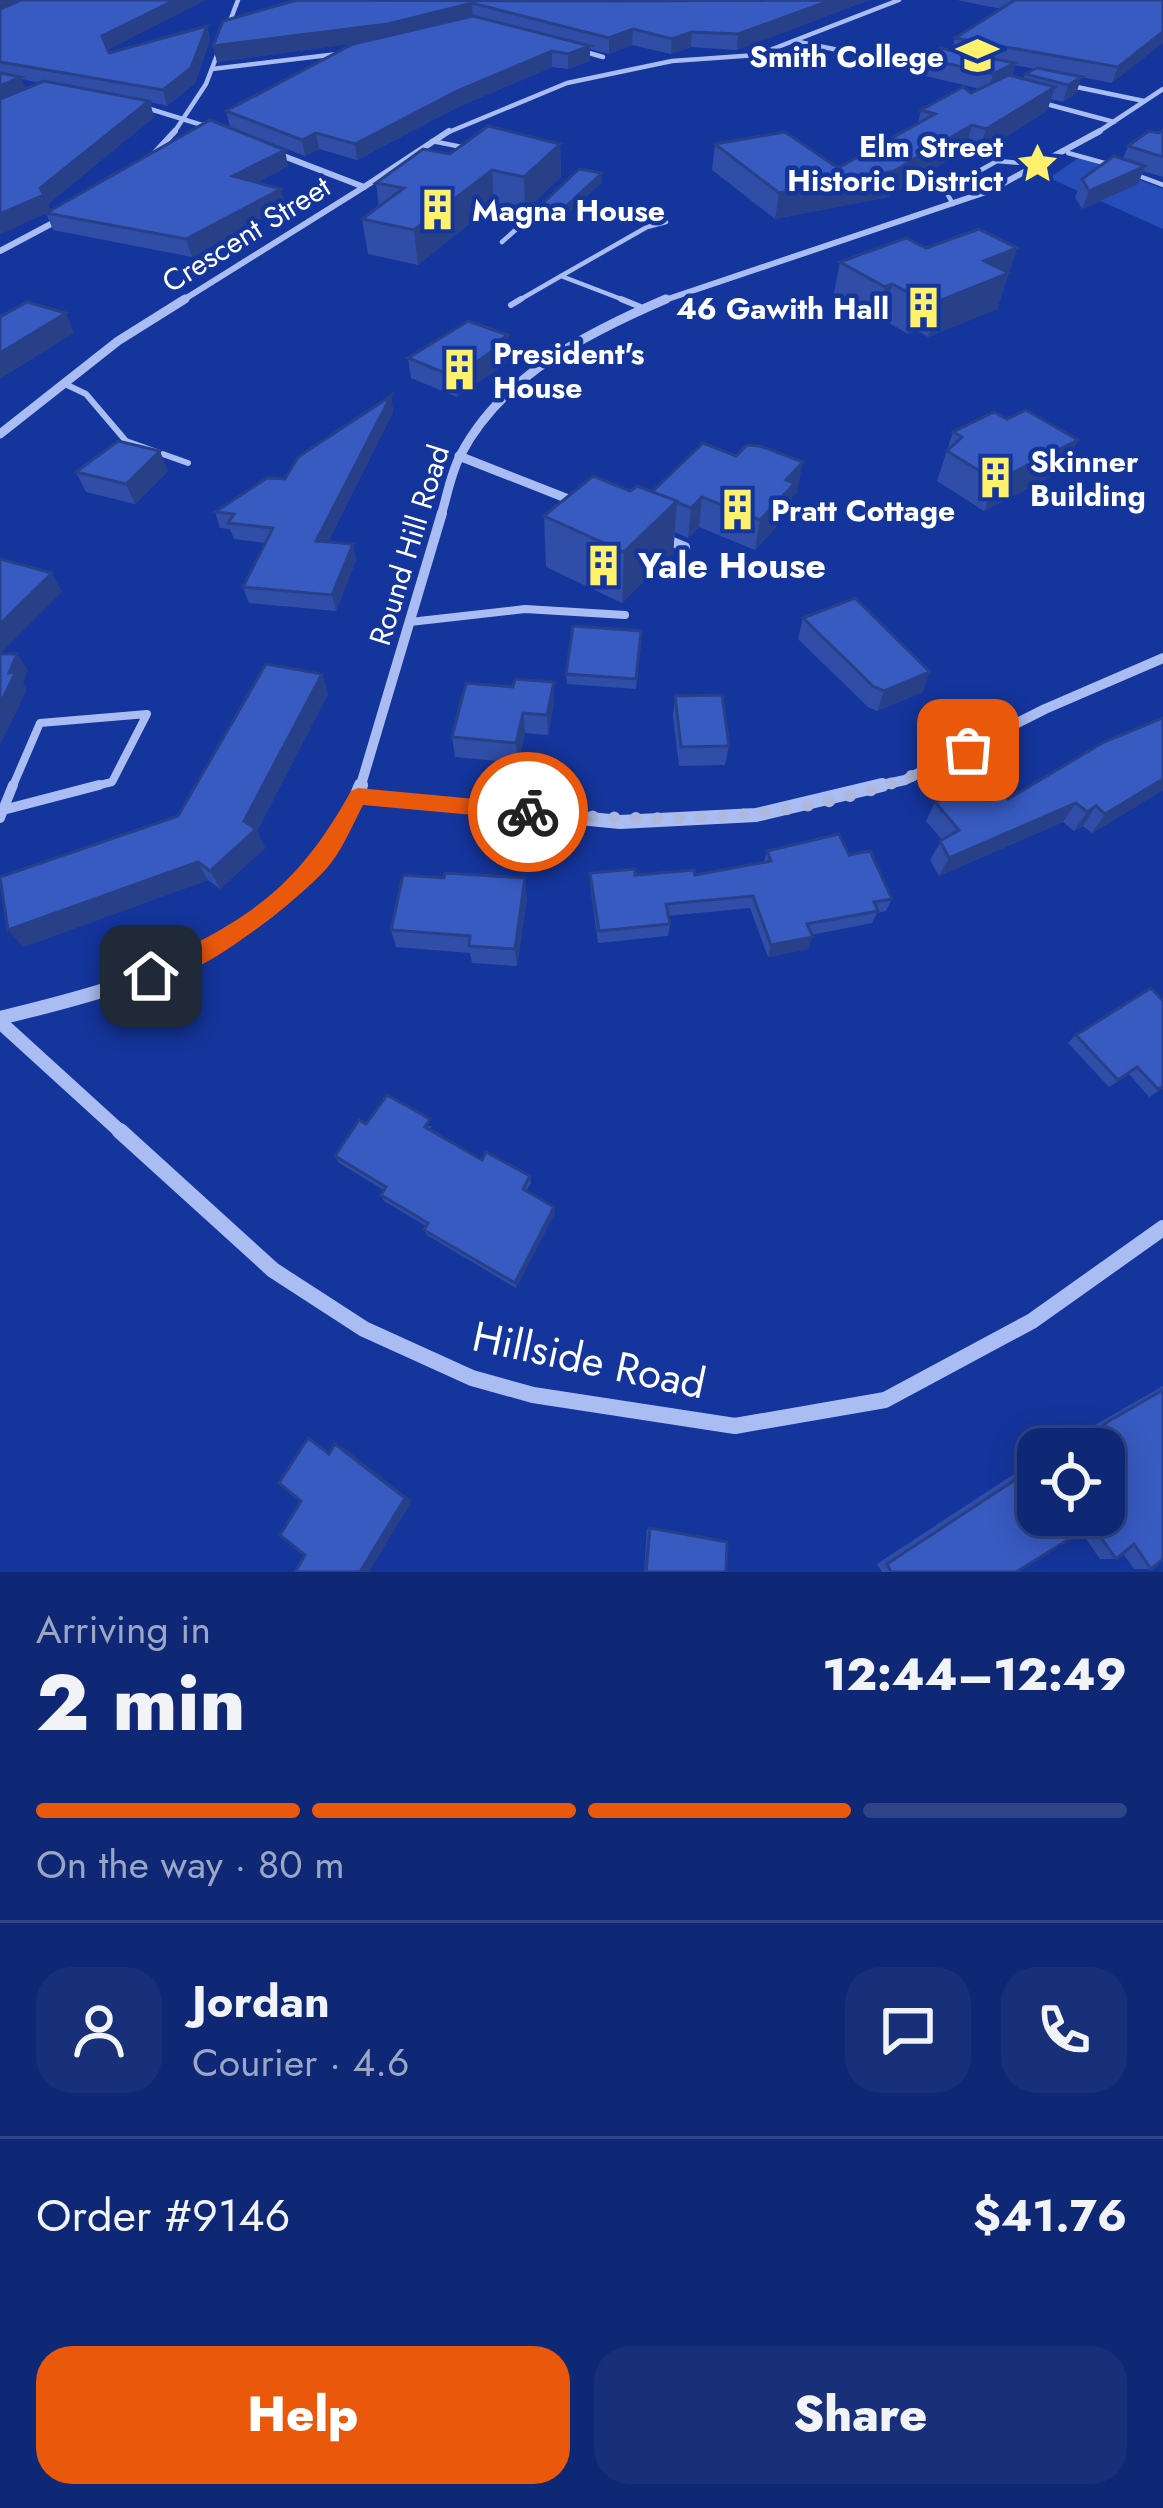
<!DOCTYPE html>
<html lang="en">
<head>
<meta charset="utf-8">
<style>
	:root { --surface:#0f2875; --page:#18307a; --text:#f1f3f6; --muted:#9ba6c5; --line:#2f4487; --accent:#ea580c }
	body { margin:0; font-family:Jost,sans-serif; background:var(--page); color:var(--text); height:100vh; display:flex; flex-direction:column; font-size:45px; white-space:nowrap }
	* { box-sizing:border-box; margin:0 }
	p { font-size:39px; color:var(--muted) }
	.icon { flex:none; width:66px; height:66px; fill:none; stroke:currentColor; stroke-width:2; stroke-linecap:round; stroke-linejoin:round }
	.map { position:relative; height:1572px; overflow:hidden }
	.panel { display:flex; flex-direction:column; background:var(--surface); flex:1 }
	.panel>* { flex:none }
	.buttons { position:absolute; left:1017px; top:1428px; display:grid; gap:24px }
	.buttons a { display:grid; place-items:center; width:108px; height:108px; border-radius:24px; background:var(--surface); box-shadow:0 6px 30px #0003,0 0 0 3px var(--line); font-size:60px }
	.pin { position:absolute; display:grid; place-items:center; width:102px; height:102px; color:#fff; margin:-51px; border-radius:24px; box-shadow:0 6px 18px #0006 }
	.courier { position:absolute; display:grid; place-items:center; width:120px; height:120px; margin:-60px; border:9px solid #ea580c; border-radius:50%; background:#fff; color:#222; box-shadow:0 3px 15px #0007 }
	.summary em { font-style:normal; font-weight:800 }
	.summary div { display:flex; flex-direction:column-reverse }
	.summary { display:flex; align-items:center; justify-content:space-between; height:204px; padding:0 36px }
	h1 { font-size:78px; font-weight:800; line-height:90px }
	.bar { display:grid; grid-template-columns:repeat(4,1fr); gap:18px 12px; align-content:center; height:144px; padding:0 36px }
	.bar i { height:15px; border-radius:9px; background:var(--line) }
	.bar .selected { background:var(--accent) }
	.bar p { grid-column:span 4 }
	.line { display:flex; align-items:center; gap:30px; padding:0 36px; border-top:3px solid var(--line) }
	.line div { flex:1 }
	.round { display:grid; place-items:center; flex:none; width:126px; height:126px; border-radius:36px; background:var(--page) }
	.cta { display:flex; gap:24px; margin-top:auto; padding:24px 36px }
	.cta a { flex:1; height:138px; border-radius:36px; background:var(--accent); color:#fff; font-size:48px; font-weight:800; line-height:138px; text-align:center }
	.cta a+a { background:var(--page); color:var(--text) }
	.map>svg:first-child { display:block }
	.green { fill:#274dba }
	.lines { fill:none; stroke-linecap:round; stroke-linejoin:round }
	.lane-far3 { stroke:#aabdf3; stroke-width:4.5 }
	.lane-far2 { stroke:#aabdf3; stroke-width:6 }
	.lane-far1 { stroke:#aabdf3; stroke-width:8 }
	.lane { stroke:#aabdf3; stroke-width:10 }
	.street-far5 { stroke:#aabdf3; stroke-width:4.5 }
	.street-far4 { stroke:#aabdf3; stroke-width:6 }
	.street-far3 { stroke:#aabdf3; stroke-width:9 }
	.street-far2 { stroke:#aabdf3; stroke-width:10 }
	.street-far1 { stroke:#aabdf3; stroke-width:14 }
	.street { stroke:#aabdf3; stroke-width:16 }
	.wall { fill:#304ea7; fill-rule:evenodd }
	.shaded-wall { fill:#274088 }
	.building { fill:#385bc2; stroke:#274088; stroke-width:3 }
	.route { fill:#ea580c }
	.done { stroke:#adb8dc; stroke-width:12; stroke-dasharray:0 21.6 }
	.labels { text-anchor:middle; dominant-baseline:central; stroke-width:9; stroke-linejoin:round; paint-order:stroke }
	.far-poi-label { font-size:30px; font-weight:bold; fill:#fff; stroke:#14359c; text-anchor:start }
	.far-street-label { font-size:30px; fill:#fff; stroke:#14359c }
	.poi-label { font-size:36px; font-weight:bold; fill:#fff; stroke:#14359c; text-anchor:start }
	.near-street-label { font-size:42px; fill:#fff; stroke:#14359c }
</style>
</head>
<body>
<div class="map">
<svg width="1163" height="1572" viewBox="0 0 1163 1572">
	<rect width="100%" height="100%" fill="#14359c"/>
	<!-- green -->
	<path class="green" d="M1080,157L1163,189V229L1049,178Z"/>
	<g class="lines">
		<!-- lane-far3 -->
		<g class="lane-far3">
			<path d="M794,41L868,56L934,57"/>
			<path d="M1067,85L1144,101"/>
			<path d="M1039,102L1114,122"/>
			<path d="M432,141L467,148"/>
			<path d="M1068,153L1115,166"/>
			<path d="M1131,173L1163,185"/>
			<path d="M953,204L945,190L997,161L1047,165"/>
			<path d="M502,242L549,200"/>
			<path d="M516,302L561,276"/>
			<path d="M629,302L561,276L647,227L666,222"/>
		</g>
		<!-- lane-far2 -->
		<g class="lane-far2">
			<path d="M621,299L643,308"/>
			<path d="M511,305L521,299"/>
			<path d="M63,383L86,394L126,441L188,463"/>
		</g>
		<!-- lane-far1 -->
		<g class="lane-far1">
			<path d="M410,622L525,609L625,615"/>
			<path d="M12,788L40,723L147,714L112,782L87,788"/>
		</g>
		<!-- lane -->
		<g class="lane">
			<path d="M3,810L13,785"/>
			<path d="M3,810L99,785"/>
			<path d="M0,818L3,810"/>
		</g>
		<!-- street-far5 -->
		<g class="street-far5">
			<path d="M575,49L603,57"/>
			<path d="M212,69L346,53"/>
			<path d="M137,105L215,129"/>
			<path d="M173,134L206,84L238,0"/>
			<path d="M444,134L567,83L672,61L757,55L899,0"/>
			<path d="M1095,134L1163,89"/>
		</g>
		<!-- street-far4 -->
		<g class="street-far4">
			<path d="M150,158L175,131"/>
			<path d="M364,187L449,131"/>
			<path d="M0,251L64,217"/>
			<path d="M180,302L364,187L273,152"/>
			<path d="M659,302L989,191L1100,131"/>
		</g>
		<!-- street-far3 -->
		<g class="street-far3">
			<path d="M0,434L118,341L185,299"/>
			<path d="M459,456L581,504"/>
			<path d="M441,516C447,496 451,472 461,454C503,375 587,333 666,299"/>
		</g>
		<!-- street-far2 -->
		<g class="street-far2">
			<path d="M661,537L685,547"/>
			<path d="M360,788L442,513"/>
			<path d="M869,788L905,780L1045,709L1163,658"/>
		</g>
		<!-- street-far1 -->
		<g class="street-far1">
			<path d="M358,796L620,822L756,815L882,785"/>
			<path d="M0,1018C144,983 305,939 361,785"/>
			<path d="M0,1022L123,1134"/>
		</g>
		<!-- street -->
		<path class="street" d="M120,1131L273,1270L364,1329L472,1378L533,1395L735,1426L885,1400L1032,1321L1163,1228"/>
	</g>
	<!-- wall -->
	<g class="wall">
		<path d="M0,0L107,50L109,53L207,26L210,40L195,83L167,106L150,102L154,117L48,204L50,211L288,166L256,183L285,206L192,257L53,230L46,213L0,234ZM22,79L40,83L25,89Z"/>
		<path d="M297,0H869L737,50L691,47L671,54L632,45L609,54L590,49V61L568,69L552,67L458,107L357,160L319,149L305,156L230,127L226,111L355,43L217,62L213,46Z"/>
		<path d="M957,0H1163L1112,83L1081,77L1076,93L1063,102L1051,99L1047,111L978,154L965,150L888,197L775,219L712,170L715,144L838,168L918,123L921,110L980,89L918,74L922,58L952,50L955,38L1001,9ZM1015,65L1035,69L1025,74L1023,79L1012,76Z"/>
		<path d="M1163,130V177L1143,171L1138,184L1082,209L1075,197L1082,179L1123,158L1128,146Z"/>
		<path d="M560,144L561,177L525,211L494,204L418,265L368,254L362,219L379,207L376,183L450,154Z"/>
		<path d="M602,173V182L563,218L542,214L541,205Z"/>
		<path d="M926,248H1017L997,309L928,337L916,330L908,334L884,320L876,323L833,298L840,262Z"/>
		<path d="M509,355L505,358L506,363L457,397L411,378L408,358Z"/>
		<path d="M391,396L393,412L328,542L353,544L356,560L336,611L249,603L243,587L266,543L234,539L230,529L220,528L215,512L285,479Z"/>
		<path d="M953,432L1065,469L984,511L937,481Z"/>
		<path d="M168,471L135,504L86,492L76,472Z"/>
		<path d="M630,491L652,492H797L792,497L789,513L755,550L699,527L688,538L675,532L673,553L622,603L546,567L544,516Z"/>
		<path d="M803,618L923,692L877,711L868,707L798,639Z"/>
		<path d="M641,631L636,689L567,684L566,674Z"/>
		<path d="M322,674L328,694L257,831L265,848L220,889L208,880L23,947L178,816Z"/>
		<path d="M554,682V702L548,735L525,733L518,763L455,757L452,737L513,687Z"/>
		<path d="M675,696L729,746L725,765L679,766L673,716Z"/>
		<path d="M1163,718V790L1092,833L1083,826L1074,831L1063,822L939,876L930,860L942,840L926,821L935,802L1008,799Z"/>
		<path d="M767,851L849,855L892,899L886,911L877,913L872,923L811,935L808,949L768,957L750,908L668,916L670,924L668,936L598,943L590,885V873L695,875L764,862Z"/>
		<path d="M527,897L517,966L472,963L470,953L396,947L391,930Z"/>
		<path d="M1151,988L1163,1088L1149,1097L1129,1074L1109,1087L1068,1043L1076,1035Z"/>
		<path d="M366,1124L432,1126L429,1130L482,1160L530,1176L531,1183L526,1191L555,1213L516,1288L427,1235L424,1230L426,1226L384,1201L381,1195L384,1190L339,1163L335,1156Z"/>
		<path d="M1163,1386V1474L1151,1569H1134L1123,1553L1116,1559H1100L1081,1532L1016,1572H882L877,1564L1014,1474L1027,1472L1029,1474L1038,1467V1515L1104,1449H1062L1095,1425Z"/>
		<path d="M650,1528L726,1572H644L647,1529Z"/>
	</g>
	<!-- shaded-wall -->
	<g class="shaded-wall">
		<path d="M0,0H28L0,11Z"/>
		<path d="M175,0H206L106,51L102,36Z"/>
		<path d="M832,0H869L737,50L738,34Z"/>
		<path d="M472,3L473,17L390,39L217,62L213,46Z"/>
		<path d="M207,26L210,40L195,83L167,106L163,90Z"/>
		<path d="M633,29L632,45L609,54V38Z"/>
		<path d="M692,32L691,47L671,54L672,39Z"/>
		<path d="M1163,32V43L1112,83L1118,67Z"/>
		<path d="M590,46V61L568,69V54Z"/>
		<path d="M552,51V67L458,107L357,160L355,144L457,91Z"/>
		<path d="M1015,63L1011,80L988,91L993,74Z"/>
		<path d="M21,77L27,92L0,104V86Z"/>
		<path d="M1082,77L1076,93L1063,102L1068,85Z"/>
		<path d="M1055,87L1047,111L978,154L986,129Z"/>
		<path d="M149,101L154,117L48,204L51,211L0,234V214L40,188Z"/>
		<path d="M972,125L965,150L888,197L775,219L779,193Z"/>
		<path d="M316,133L319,149L305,156L302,140Z"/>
		<path d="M560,144L561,177L525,211L524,177Z"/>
		<path d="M285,150L288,166L237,193L233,176Z"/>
		<path d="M1145,166L1138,184L1082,209L1089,191Z"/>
		<path d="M492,170L494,204L418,265L414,230Z"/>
		<path d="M602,173V182L563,218V209Z"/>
		<path d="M281,189L285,206L192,257L186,239Z"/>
		<path d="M1017,248L997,309L928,337L939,301L984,261Z"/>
		<path d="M892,284L884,320L876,323L885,287Z"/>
		<path d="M926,294L916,330L908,334L917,297Z"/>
		<path d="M66,313L74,333L0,379V353Z"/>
		<path d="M508,335L509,355L505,358L506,363L457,397L455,377Z"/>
		<path d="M391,396L393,412L320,557L316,541Z"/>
		<path d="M1078,440L1065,469L984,511L996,481Z"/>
		<path d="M160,451L168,471L135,504L126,484Z"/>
		<path d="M803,462L797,492L792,497L789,513L755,550L760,520L786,480Z"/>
		<path d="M702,497L699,527L688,538L691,508Z"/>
		<path d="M677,501L673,553L622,603L624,552Z"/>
		<path d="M353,544L356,560L336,611L332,595Z"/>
		<path d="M52,573L62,592L0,654V624Z"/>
		<path d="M17,654L28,671L23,683L27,690L0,745V704L9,673Z"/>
		<path d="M930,672L923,692L877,711L884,691Z"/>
		<path d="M322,674L328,694L257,831L265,848L220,889L210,871L244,821Z"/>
		<path d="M554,682V702L548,735L547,715Z"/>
		<path d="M523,713L525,733L518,763L516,743Z"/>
		<path d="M1163,779V790L1092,833L1105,814Z"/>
		<path d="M1076,803L1063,822L939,876L949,858Z"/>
		<path d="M1096,806L1083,826L1074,831L1087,812Z"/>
		<path d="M198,862L208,880L23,947L8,930Z"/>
		<path d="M525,878L527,897L517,966L515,949Z"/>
		<path d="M813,937L808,949L768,957L771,945Z"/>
		<path d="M554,1207L555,1213L516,1288L515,1283Z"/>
		<path d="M335,1444L344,1448L412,1501L369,1572H360Z"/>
	</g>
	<!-- building -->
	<g class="building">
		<path d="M21,0H175L102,36L109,53L207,26L191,68L163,90L0,62V9Z"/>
		<path d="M297,0L618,1L832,0L738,34L692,32L672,39L633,29L609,38L472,3L388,24L213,46L223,21Z"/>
		<path d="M1015,0H1163V32L1118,67L955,38Z"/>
		<path d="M473,16L590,46L568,54L552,51L457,91L355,144L316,133L302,140L226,111L353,44Z"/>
		<path d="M940,48L1015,63L993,74L922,58Z"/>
		<path d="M1037,68L1082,77L1068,85L1025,74Z"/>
		<path d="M0,73L21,77L0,86Z"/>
		<path d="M1009,75L1055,87L986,129L972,125L894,171L779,193L715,144L785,132L838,168L935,114L921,110L963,87L971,93Z"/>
		<path d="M44,81L149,101L40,188L44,195L0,214V99Z"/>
		<path d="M210,120L285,150L233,176L281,189L186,239L46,213Z"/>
		<path d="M488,126L560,144L524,177L492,170L414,230L362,219L404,188L376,183L423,149L450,154Z"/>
		<path d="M1163,130V157L1128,146L1149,131L1158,133Z"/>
		<path d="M1114,156L1145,166L1089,191L1082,179Z"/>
		<path d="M579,169L602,173L563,209L541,205Z"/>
		<path d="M979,229L1017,248L984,261L1009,273L939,301L926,294L917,297L892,284L885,287L840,262L906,238L926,248Z"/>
		<path d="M27,302L66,313L0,353V317Z"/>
		<path d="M468,321L508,335L499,341L504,343L455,377L408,358Z"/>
		<path d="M391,396L316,541L353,544L332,595L243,587L273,528L228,523L234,514L215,512L267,478L285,479L298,457Z"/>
		<path d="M1026,410L1078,440L996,481L947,451L962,437L953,432L994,412L1007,419Z"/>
		<path d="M118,441L160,451L126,484L76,472Z"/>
		<path d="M703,443L736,456L747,445L760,446L803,462L786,480L795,483L760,520L702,497L691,508L652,492Z"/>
		<path d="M593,476L630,491L637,486L677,501L624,552L544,516Z"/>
		<path d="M0,559L52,573L0,624Z"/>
		<path d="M855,598L930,672L884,691L874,687L803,618Z"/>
		<path d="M573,626L641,631L636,679L566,674Z"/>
		<path d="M0,654H17L9,673L16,672L0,704Z"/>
		<path d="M266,664L322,674L244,821L256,829L210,871L198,862L8,930L0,877L178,816Z"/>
		<path d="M515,679L554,682L547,715L523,713L516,743L452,737L466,683L513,687Z"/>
		<path d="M722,695L729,746L681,747L675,696Z"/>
		<path d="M1163,718V779L1105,814L1096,806L1087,812L1076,803L949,858L940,841L959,830L935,802L990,779L1008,799L1104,742Z"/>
		<path d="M839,834L849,855L870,851L892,899L874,902L878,911L807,924L813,937L771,945L753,896L666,904L670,924L599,931L590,873L635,869V875L694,870L695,875L771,861L767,851Z"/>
		<path d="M445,873L525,878L515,949L469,946L470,936L391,930L403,875L444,878Z"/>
		<path d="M1151,988L1163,1001V1086L1158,1089L1137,1067L1118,1080L1076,1035Z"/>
		<path d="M387,1095L430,1119L425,1127L482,1160L486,1152L530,1176L523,1189L554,1207L515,1283L424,1230L428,1223L381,1195L386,1187L335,1156L359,1120L366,1124Z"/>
		<path d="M1163,1390V1559L1151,1569L1134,1544L1116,1559L1092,1525L1016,1572H891L887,1564L1027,1472L1032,1480L1038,1475V1515H1104V1449H1072L1109,1421Z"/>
		<path d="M308,1438L329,1454L335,1444L405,1498L360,1572H295L305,1555L280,1535L301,1501L279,1483Z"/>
		<path d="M650,1528L727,1542L726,1572H646Z"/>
	</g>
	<!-- route -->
	<path class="route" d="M358,788L528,804L538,812L528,820L363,805C353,824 344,846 331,863C307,895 181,994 143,983V969C246,921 295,892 351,791Z"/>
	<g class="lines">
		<!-- done -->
		<path class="done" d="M528,812C681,825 829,824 968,750"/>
	</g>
	<!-- icons -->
	<defs>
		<symbol id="university-bare" viewBox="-9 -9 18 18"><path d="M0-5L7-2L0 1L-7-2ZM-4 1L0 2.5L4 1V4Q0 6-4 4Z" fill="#fff16c" stroke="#14359c" stroke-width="2.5" paint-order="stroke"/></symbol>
		<symbol id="sight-bare" viewBox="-9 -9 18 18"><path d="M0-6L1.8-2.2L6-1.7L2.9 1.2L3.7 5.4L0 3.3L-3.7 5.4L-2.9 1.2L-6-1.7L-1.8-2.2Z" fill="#fff16c" stroke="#14359c" stroke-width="2.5" paint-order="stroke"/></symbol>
		<symbol id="building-bare" viewBox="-9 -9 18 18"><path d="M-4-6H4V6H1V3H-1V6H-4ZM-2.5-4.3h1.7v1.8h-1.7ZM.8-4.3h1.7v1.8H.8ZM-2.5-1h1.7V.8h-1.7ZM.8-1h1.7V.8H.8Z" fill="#fff16c" stroke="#14359c" stroke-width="2.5" paint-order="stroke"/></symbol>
	</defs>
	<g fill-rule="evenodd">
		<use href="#university-bare" x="948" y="26" width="59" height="59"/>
		<use href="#sight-bare" x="1008" y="134" width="59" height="59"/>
		<use href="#building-bare" x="408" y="180" width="59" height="59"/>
		<use href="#building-bare" x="894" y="278" width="59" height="59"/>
		<use href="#building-bare" x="430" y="340" width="59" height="59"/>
		<use href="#building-bare" x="966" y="448" width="59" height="59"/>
		<use href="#building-bare" x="708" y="480" width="59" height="59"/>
		<use href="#building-bare" x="574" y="536" width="59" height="59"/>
	</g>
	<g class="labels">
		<!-- far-poi labels -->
		<g class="far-poi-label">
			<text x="944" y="56" text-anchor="end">Smith College</text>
			<text x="1003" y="146" text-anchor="end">Elm Street<tspan x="1003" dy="34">Historic District</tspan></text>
			<text x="472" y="210">Magna House</text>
			<text x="889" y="308" text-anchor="end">46 Gawith Hall</text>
			<text x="493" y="353">President's<tspan x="493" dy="34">House</tspan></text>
			<text x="1030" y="461">Skinner<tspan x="1030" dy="34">Building</tspan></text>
			<text x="771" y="510">Pratt Cottage</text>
		</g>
		<!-- far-street labels -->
		<g class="far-street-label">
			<text transform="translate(246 234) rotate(-32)">Crescent Street</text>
			<text transform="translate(409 545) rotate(-73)">Round Hill Road</text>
		</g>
		<!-- poi labels -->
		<g class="poi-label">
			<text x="638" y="565">Yale House</text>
		</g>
		<!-- near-street labels -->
		<g class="near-street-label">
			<text transform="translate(589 1360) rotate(12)">Hillside Road</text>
		</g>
	</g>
</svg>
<div class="buttons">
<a><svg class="icon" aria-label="locate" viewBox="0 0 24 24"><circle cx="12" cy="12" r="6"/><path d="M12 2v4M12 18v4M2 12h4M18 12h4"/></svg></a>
</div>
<div class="pin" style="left:968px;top:750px;background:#ea580c"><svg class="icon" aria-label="bag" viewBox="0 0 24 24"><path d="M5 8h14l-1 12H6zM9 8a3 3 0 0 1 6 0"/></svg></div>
<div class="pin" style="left:151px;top:976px;background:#1f2937"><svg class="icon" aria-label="home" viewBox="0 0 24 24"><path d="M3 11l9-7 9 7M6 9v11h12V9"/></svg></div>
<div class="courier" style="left:528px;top:812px"><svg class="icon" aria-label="bike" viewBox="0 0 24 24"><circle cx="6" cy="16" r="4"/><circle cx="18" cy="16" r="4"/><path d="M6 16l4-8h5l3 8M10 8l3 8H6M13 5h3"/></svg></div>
</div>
<section class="panel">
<div class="summary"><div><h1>2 min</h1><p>Arriving in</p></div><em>12:44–12:49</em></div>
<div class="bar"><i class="selected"></i><i class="selected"></i><i class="selected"></i><i></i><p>On the way · 80 m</p></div>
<div class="line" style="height:216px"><a class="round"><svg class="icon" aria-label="person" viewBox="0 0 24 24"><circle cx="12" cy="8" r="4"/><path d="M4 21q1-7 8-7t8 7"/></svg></a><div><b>Jordan</b><p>Courier · 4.6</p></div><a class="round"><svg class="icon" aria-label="chat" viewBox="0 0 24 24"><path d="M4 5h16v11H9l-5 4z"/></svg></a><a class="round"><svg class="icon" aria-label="phone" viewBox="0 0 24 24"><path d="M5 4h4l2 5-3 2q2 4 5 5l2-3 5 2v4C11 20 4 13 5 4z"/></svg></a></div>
<div class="line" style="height:156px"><div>Order #9146</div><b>$41.76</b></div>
<div class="cta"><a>Help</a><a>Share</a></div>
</section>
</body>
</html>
